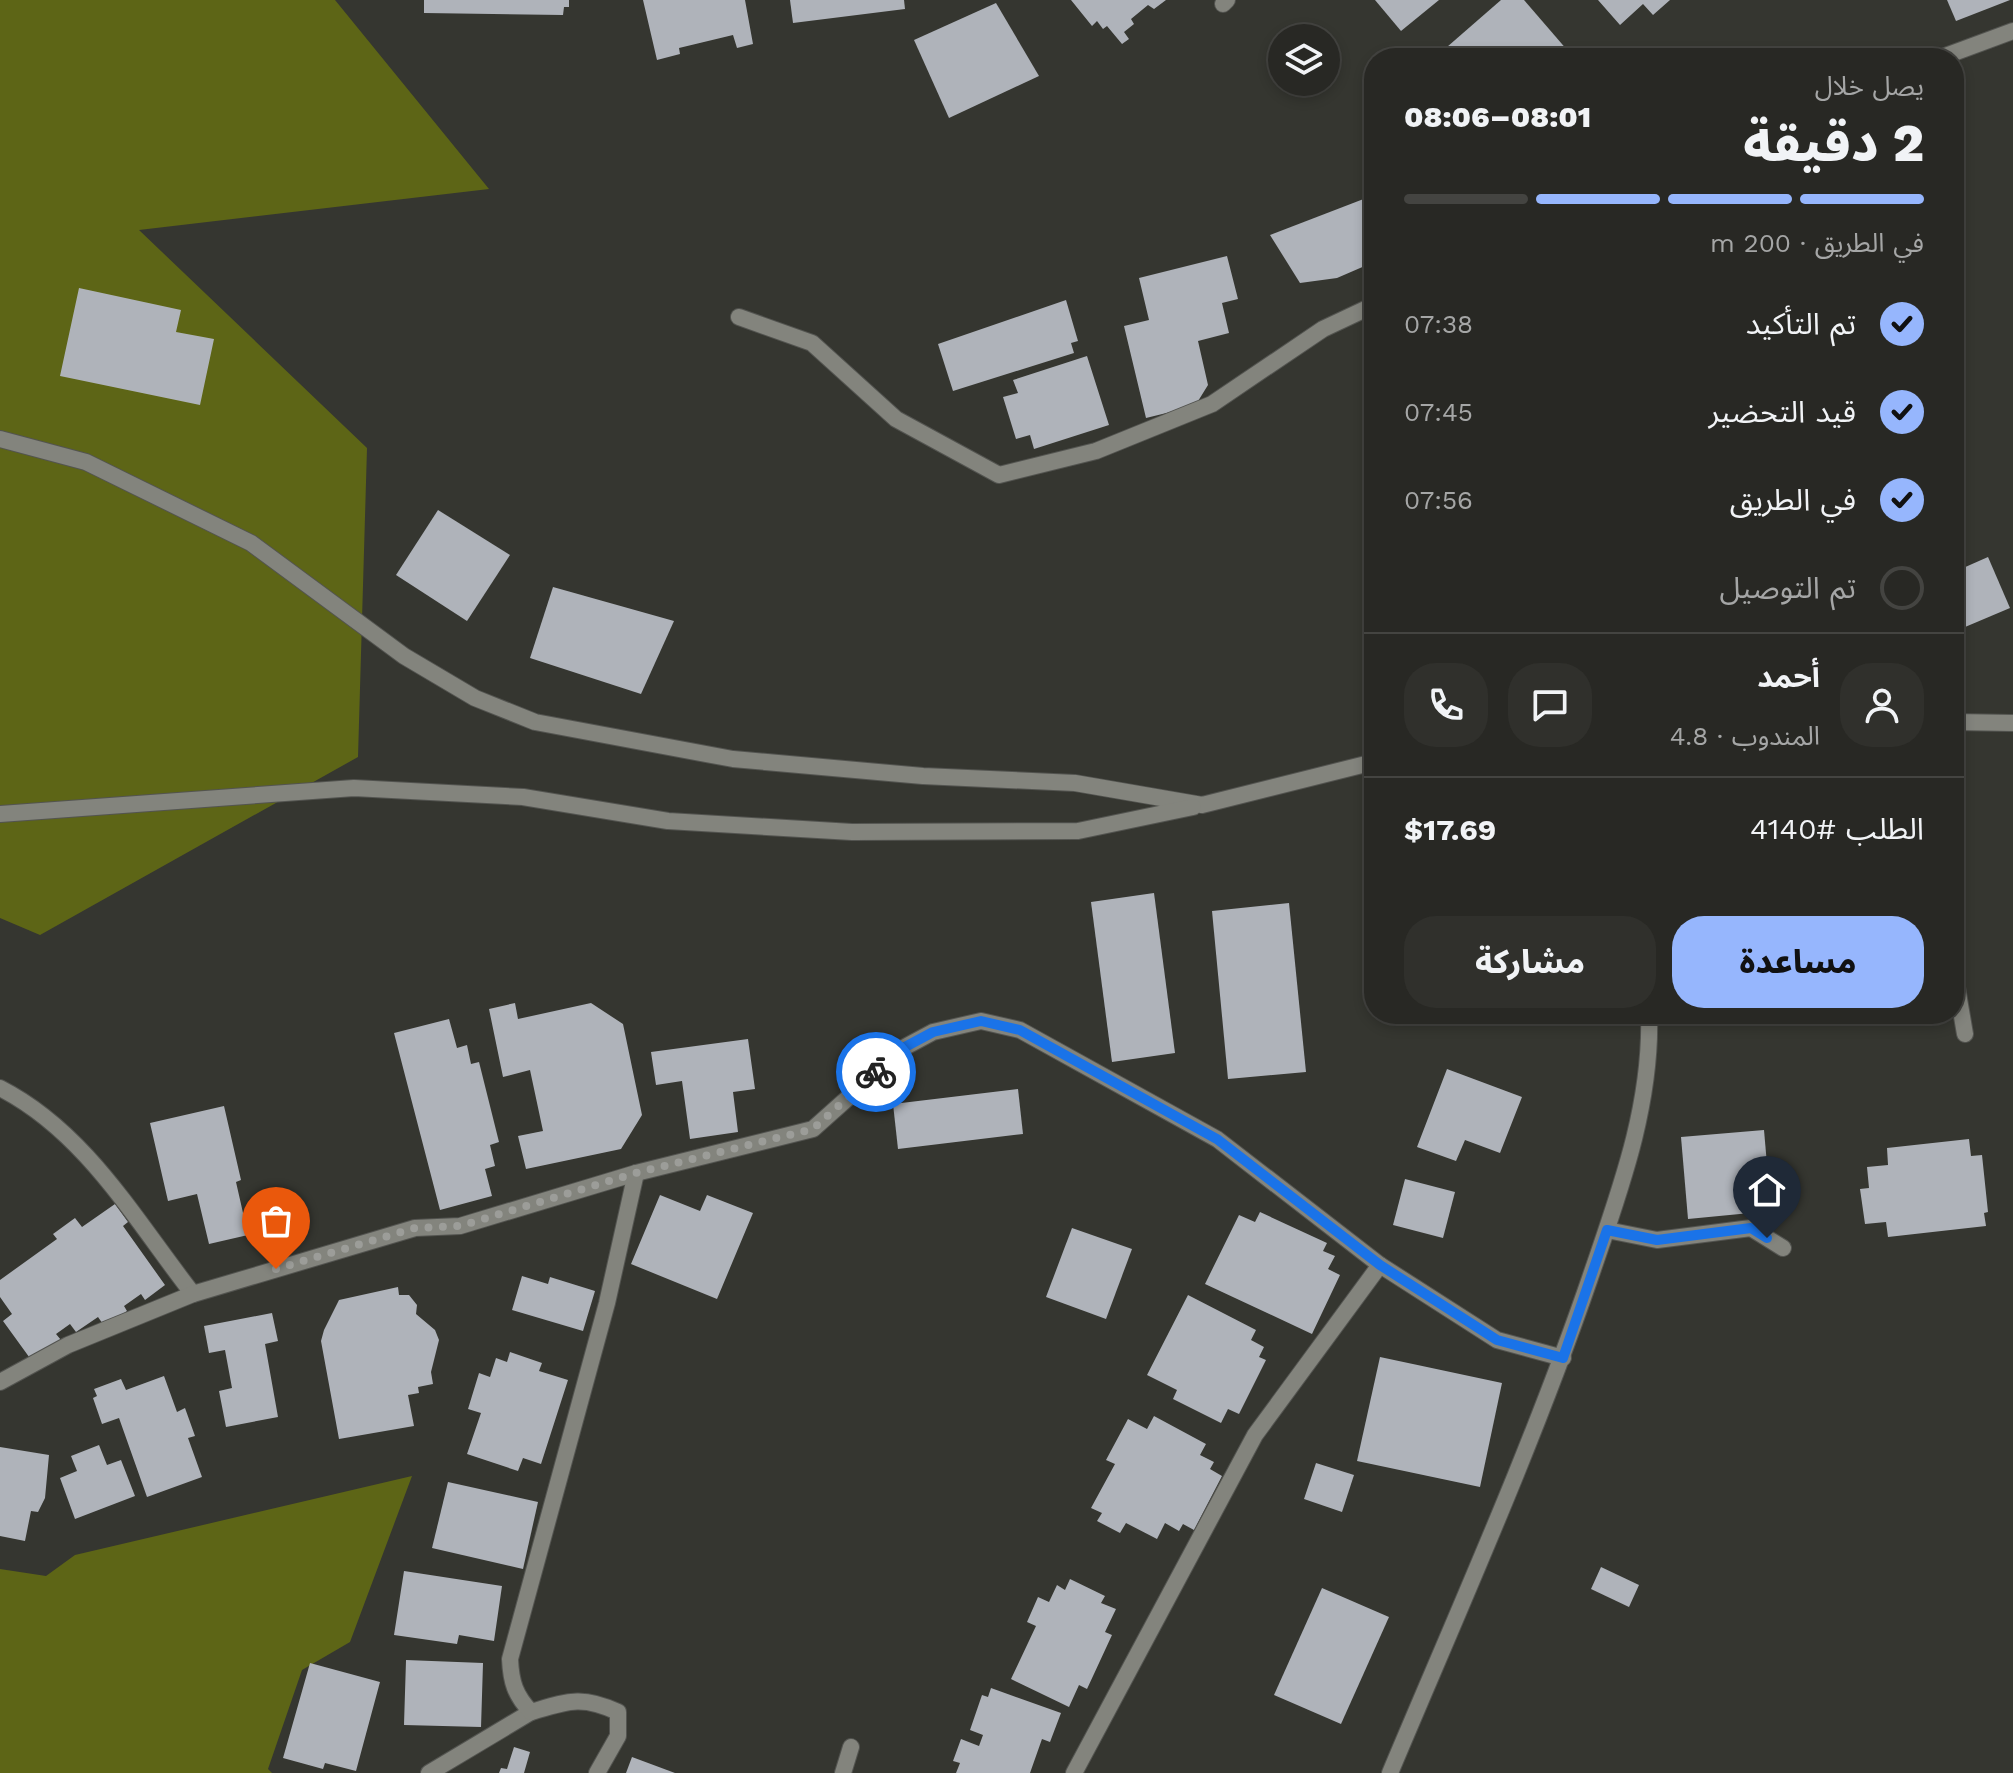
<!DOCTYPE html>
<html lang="ar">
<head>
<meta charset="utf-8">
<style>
	:root { --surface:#282824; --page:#30302c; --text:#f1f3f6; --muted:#a5a6a6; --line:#444441; --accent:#96b6fd }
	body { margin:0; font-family:"Work Sans","Noto Sans Arabic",sans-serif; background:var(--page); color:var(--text); direction:rtl; height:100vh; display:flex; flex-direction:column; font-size:30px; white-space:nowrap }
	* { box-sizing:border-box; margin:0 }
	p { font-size:26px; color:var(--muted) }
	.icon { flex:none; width:44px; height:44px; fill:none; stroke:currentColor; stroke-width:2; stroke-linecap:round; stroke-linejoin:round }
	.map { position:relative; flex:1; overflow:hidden; direction:ltr }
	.sheet { position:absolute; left:1364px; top:48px; width:600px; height:976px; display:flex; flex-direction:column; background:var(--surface); border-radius:32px; box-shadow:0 4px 12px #0003,0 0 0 2px var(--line); direction:rtl }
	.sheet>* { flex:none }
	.fabs { position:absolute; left:1268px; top:24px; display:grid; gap:16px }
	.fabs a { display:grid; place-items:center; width:72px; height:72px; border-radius:50%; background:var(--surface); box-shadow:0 4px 12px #0003,0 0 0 2px var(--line); font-size:40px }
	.pin { position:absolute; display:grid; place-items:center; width:68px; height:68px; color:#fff; margin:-82px -34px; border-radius:50% 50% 50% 0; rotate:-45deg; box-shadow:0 0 8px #0007 }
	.pin .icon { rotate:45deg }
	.courier { position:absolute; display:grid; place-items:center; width:80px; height:80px; margin:-40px; border:6px solid #1a73e8; border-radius:50%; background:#fff; color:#222; box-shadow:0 2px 10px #0007 }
	.head em { font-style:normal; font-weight:800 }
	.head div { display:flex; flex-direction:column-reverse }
	.head { display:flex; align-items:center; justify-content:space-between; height:136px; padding:0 40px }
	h1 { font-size:52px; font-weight:800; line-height:60px }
	.bar { display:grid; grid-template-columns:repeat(4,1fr); gap:12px 8px; align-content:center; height:96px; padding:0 40px }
	.bar i { height:10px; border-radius:6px; background:var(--line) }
	.bar .selected { background:var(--accent) }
	.bar p { grid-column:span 4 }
	.line { display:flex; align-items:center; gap:20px; padding:0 40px; border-top:2px solid var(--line) }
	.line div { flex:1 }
	.round { display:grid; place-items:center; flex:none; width:84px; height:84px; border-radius:32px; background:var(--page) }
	ol { padding:0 40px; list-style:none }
	li { display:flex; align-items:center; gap:24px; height:88px }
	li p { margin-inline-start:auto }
	li .icon { padding:8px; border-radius:50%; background:var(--accent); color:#111; stroke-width:4 }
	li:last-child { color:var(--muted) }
	li i { width:44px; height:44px; border:4px solid var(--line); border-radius:50% }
	.cta { display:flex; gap:16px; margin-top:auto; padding:16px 40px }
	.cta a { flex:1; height:92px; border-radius:32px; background:var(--accent); color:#111; font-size:32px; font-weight:800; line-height:92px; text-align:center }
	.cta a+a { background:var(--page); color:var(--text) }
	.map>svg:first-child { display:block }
	.forest { fill:#5d6516 }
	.building { fill:#afb3ba }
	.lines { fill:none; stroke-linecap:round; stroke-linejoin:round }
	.street-casing { stroke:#535450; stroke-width:18 }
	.street { stroke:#83847d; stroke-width:16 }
	.done { stroke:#9c9d99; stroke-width:8; stroke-dasharray:0 14.4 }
	.route { stroke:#1a73e8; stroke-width:10 }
</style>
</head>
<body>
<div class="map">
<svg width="2013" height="1773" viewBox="0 0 2013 1773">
	<rect width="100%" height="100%" fill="#353630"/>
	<!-- forest -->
	<g class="forest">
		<path d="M0,0H335L489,189L139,230L367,448L358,757L40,935L0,918Z"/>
		<path d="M412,1476L350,1642L302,1670L268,1769L272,1773H0V1569L46,1576L75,1555Z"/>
	</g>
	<!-- building -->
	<g class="building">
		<path d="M424,0H569V7H564L563,15L424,13Z"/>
		<path d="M643,0H745L753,44L737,48L733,35L679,48L680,54L657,60Z"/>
		<path d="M790,0H904L905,9L793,23Z"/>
		<path d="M1071,0H1166L1154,9L1148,5L1131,19L1134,24L1124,32L1129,39L1122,44L1107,26L1103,29L1097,21L1092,26Z"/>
		<path d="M1375,0H1439L1401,31Z"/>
		<path d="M1501,0H1524L1568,51L1560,58H1456L1447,47Z"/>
		<path d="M1598,0H1670L1653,15L1643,4L1620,25Z"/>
		<path d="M1947,0H2010L1956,21Z"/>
		<path d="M996,3L1039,76L949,118L914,40Z"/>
		<path d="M1374,195V262L1337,278L1300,283L1270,235Z"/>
		<path d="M1227,256L1238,299L1222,303L1229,333L1198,341L1208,385L1195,406L1146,418L1124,326L1149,320L1139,278Z"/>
		<path d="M79,288L181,310L176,332L214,339L200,405L60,376Z"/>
		<path d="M1066,300L1078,341L1071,343L1074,353L953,391L938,344Z"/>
		<path d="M1087,356L1109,425L1034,449L1030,435L1016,439L1003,397L1018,393L1013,380Z"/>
		<path d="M438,510L510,555L467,621L396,575Z"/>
		<path d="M1988,557L2010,608L1958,630L1954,621V572Z"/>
		<path d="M553,587L674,621L641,694L530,658Z"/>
		<path d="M1154,893L1175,1053L1112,1062L1091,902Z"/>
		<path d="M1289,903L1306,1072L1228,1079L1212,911Z"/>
		<path d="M515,1003L518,1019L591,1003L623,1024L642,1115L621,1149L526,1169L518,1136L543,1131L530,1070L503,1077L489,1009Z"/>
		<path d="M449,1019L457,1048L467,1045L471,1064L479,1062L499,1142L490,1145L495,1166L485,1169L492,1196L440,1210L394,1033Z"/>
		<path d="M748,1039L755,1089L733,1092L738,1132L690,1139L682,1081L656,1085L651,1052Z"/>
		<path d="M1447,1069L1522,1097L1500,1153L1465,1140L1456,1161L1417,1147Z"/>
		<path d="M1018,1089L1023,1134L898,1149L893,1104Z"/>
		<path d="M224,1106L241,1180L236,1182L248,1235L209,1244L197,1194L168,1201L150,1123Z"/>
		<path d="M1764,1130L1771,1211L1688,1219L1681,1137Z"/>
		<path d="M1969,1139L1971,1156L1982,1155L1988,1212L1984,1213L1986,1226L1888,1237L1886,1222L1865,1224L1860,1189L1869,1188L1867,1167L1888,1165L1887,1148Z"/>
		<path d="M1405,1179L1455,1192L1443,1238L1393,1225Z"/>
		<path d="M660,1195L700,1211L707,1195L753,1213L717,1299L631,1264Z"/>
		<path d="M115,1204L128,1222L123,1226L165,1285L145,1300L141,1294L124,1306L127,1311L105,1327L98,1317L76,1332L70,1324L56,1334L61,1340L32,1361L3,1321L12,1314L0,1297V1280L57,1239L53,1234L75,1218L82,1227Z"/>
		<path d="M1260,1212L1327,1243L1323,1251L1335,1256L1328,1269L1340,1275L1312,1334L1205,1284L1239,1215L1255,1222Z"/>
		<path d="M1072,1228L1132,1249L1106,1319L1046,1297Z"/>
		<path d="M522,1276L548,1284L550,1277L595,1291L583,1331L512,1310Z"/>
		<path d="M398,1287L399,1295H409L417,1305L416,1314L435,1330L439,1340L431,1372L433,1384L418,1387L419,1393L408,1395L414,1426L339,1439L321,1341L324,1330L339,1300Z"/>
		<path d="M1188,1295L1256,1330L1251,1340L1264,1347L1259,1357L1266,1360L1239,1414L1228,1409L1221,1423L1173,1399L1177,1390L1147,1375Z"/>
		<path d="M272,1313L278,1341L265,1344L278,1417L226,1427L219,1391L232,1388L225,1350L209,1353L204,1326Z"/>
		<path d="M510,1352L542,1363L539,1371L568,1380L541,1464L523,1458L518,1471L467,1454L481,1413L468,1409L479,1373L490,1377L496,1358L507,1362Z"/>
		<path d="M1380,1357L1502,1383L1480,1487L1357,1461Z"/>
		<path d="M164,1376L177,1412L185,1408L195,1436L188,1438L202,1477L147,1497L119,1418L102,1424L93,1398L97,1396L94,1389L121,1379L126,1390Z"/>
		<path d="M1154,1416L1206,1444L1200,1455L1214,1462L1210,1469L1222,1476L1194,1530L1183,1524L1179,1531L1165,1523L1157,1539L1126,1523L1120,1533L1097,1521L1102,1513L1091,1508L1115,1464L1106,1460L1128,1419L1147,1429Z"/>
		<path d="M99,1445L107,1465L121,1460L135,1496L75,1519L60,1478L77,1471L71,1456Z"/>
		<path d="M0,1447L49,1455L45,1498L38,1512L31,1511L25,1541L0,1536Z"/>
		<path d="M1316,1463L1354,1475L1342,1512L1304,1499Z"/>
		<path d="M448,1482L538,1502L523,1569L432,1548Z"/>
		<path d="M1601,1567L1639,1585L1629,1607L1591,1589Z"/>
		<path d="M404,1571L502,1586L494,1641L459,1635L457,1644L394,1635Z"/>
		<path d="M1070,1579L1105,1596L1101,1603L1116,1609L1105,1632L1112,1635L1087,1689L1079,1685L1069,1707L1011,1679L1036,1626L1027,1622L1038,1597L1049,1602L1057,1585L1065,1590Z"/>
		<path d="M1322,1588L1389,1617L1341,1724L1274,1695Z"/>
		<path d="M406,1660L483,1663L481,1727L404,1725Z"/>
		<path d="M310,1663L380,1682L356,1771L325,1763L323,1769L283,1758Z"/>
		<path d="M991,1688L1061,1713L1050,1742L1042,1739L1030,1773H956L960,1763L953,1761L961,1739L979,1746L983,1735L970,1730L982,1695L988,1697Z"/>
		<path d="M514,1747L530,1752L524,1773H499L501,1768L507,1769Z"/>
		<path d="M632,1757L675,1773H626Z"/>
	</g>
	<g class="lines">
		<defs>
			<g id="street">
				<path d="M1223,4L1227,0"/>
				<path d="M1940,58L2013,31"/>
				<path d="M739,317L812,343L896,419L999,475L1096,451L1212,404L1323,329L1374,305"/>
				<path d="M0,439L86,462L251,543L404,656L475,698L535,722L733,759L923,776L1075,783L1202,805L1374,762"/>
				<path d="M1954,722L2013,723"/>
				<path d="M0,814L354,788L523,797L668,821L852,832L1078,831L1193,807"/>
				<path d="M1954,970L1965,1034"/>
				<path d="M0,1088C86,1132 135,1220 193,1294"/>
				<path d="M1607,1230L1657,1240L1751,1228L1783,1248"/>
				<path d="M0,1382L68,1345L193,1294L415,1228L460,1226L636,1173L813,1129L905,1047L933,1032L981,1021L1020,1030L1217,1139L1380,1265L1497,1340L1563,1358"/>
				<path d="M429,1773L531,1712"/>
				<path d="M597,1773L618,1736V1712C582,1695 568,1701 531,1712C515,1695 511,1682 510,1659L607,1303L636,1173"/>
				<path d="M843,1773L851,1747"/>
				<path d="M1074,1773L1255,1435L1380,1265"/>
				<path d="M1390,1773C1459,1609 1532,1447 1590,1278C1619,1193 1652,1106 1649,1014"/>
			</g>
		</defs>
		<!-- street casing -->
		<use href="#street" class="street-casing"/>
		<!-- street -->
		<use href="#street" class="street"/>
	</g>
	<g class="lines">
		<!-- done -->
		<path class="done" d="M276,1269L415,1228L460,1226L636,1173L813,1129L876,1072"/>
		<!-- route -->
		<path class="route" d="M876,1072L905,1047L933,1032L981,1021L1020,1030L1217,1139L1380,1265L1497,1340L1563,1358L1607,1230L1657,1240L1751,1228L1767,1238"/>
	</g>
</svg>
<div class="fabs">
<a><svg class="icon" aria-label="layers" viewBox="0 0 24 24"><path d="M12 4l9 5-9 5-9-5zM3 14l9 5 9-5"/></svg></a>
</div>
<div class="pin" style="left:276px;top:1269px;background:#ea580c"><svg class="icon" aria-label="bag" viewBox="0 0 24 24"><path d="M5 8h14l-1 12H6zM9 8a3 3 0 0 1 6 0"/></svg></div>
<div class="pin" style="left:1767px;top:1238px;background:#1f2937"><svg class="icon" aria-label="home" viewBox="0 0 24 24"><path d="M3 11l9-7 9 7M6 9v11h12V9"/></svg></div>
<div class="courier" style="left:876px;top:1072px"><svg class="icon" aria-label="bike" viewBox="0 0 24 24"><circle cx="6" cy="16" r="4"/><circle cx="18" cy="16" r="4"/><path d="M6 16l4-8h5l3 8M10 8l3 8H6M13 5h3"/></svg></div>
<section class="sheet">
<div class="head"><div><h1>2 دقيقة</h1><p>يصل خلال</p></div><em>08:01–08:06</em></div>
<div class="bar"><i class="selected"></i><i class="selected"></i><i class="selected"></i><i></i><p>في الطريق · 200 m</p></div>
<ol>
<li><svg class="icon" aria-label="check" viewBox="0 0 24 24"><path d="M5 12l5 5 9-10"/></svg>تم التأكيد<p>07:38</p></li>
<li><svg class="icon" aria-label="check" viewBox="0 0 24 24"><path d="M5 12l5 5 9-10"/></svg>قيد التحضير<p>07:45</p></li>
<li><svg class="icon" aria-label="check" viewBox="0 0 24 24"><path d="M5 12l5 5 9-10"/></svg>في الطريق<p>07:56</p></li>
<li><i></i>تم التوصيل</li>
</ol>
<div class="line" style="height:144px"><a class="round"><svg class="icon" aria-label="person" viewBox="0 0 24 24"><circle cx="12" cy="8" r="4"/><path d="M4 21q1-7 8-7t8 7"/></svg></a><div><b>أحمد</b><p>المندوب · 4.8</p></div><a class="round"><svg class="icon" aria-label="chat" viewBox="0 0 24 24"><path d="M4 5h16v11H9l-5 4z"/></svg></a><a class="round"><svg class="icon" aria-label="phone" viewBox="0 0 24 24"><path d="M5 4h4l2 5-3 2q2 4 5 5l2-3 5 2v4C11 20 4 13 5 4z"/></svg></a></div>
<div class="line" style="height:104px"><div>الطلب #4140</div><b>$17.69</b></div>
<div class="cta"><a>مساعدة</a><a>مشاركة</a></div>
</section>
</div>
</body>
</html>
